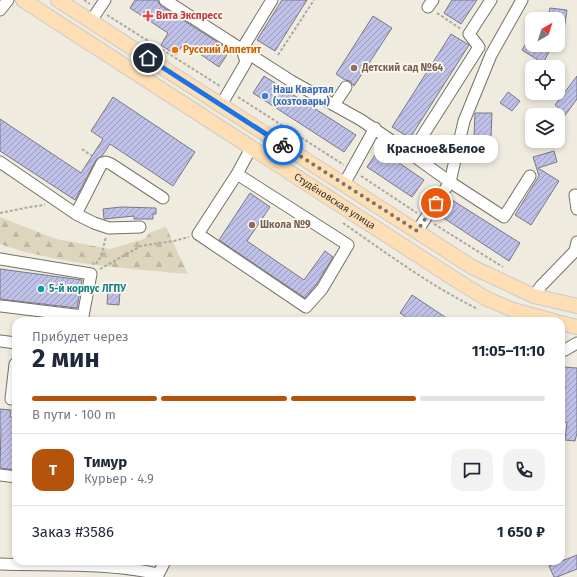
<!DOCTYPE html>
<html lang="ru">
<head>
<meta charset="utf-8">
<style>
	:root { --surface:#fff; --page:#f2f2f3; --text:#1f2937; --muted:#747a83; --line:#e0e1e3; --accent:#b45309 }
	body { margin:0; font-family:"Fira Sans",sans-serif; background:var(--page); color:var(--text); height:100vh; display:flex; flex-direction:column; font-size:15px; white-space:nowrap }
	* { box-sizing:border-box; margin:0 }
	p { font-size:13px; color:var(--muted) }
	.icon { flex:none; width:22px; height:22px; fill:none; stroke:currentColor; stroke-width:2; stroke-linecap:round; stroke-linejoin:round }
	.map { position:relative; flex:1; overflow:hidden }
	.side { position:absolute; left:12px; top:317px; width:553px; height:248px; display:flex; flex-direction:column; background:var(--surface); border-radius:12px; box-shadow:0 2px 6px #0003 }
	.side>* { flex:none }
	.needle { width:26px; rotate:39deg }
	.tools { position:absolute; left:525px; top:12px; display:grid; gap:8px }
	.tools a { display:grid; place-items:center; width:40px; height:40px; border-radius:8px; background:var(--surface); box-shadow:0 2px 6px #0003; font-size:20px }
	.pin { position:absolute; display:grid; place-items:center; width:34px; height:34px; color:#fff; margin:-17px; border:2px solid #fff; border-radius:50%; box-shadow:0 1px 4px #0007 }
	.courier { position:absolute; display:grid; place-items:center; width:40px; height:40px; margin:-20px; border:3px solid #1a73e8; border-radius:50%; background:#fff; color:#222; box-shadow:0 1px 5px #0007 }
	.bubble { position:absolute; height:28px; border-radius:12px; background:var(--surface); box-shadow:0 2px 6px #0003; font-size:13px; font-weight:700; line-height:28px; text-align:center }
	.headline em { font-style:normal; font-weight:700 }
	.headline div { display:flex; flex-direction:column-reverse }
	.headline { display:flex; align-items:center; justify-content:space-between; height:68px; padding:0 20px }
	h1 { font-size:26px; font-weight:700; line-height:30px }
	.bar { display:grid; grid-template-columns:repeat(4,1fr); gap:6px 4px; align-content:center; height:48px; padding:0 20px }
	.bar i { height:5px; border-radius:3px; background:var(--line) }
	.bar .active { background:var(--accent) }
	.bar p { grid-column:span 4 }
	.line { display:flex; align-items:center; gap:10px; padding:0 20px; border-top:1px solid var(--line) }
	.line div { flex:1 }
	.round { display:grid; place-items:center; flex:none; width:42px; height:42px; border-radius:12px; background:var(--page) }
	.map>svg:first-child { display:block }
	.forest { fill:url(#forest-firs) }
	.building { fill:url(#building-hatch); stroke:#797985 }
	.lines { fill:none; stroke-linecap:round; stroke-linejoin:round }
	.minor-casing { stroke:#757267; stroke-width:13 }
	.major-casing { stroke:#cbcac9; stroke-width:16 }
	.path { stroke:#ada9a0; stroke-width:2; stroke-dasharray:3 2; stroke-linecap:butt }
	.minor { stroke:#fff; stroke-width:11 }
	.major { stroke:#fedfb5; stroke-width:14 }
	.done { stroke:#77756d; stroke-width:4; stroke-dasharray:0 7.2 }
	.route { stroke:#1a73e8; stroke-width:5 }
	.health-dot { fill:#e0444e; stroke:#fdf9ec; stroke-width:1.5 }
	.food-dot { fill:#e8710a; stroke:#fdf9ec; stroke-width:1.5 }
	.education-dot { fill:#8d6e63; stroke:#fdf9ec; stroke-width:1.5 }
	.shop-dot { fill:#3f7fe0; stroke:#fdf9ec; stroke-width:1.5 }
	.culture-dot { fill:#0f9aa8; stroke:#fdf9ec; stroke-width:1.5 }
	.labels { text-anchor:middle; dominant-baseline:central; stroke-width:3.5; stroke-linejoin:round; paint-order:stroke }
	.health-label { font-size:10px; font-weight:bold; fill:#be3a42; stroke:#fdf9ec; text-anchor:start }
	.food-label { font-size:10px; font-weight:bold; fill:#c56008; stroke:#fdf9ec; text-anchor:start }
	.education-label { font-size:10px; font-weight:bold; fill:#785e54; stroke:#fdf9ec; text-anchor:start }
	.shop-label { font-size:10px; font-weight:bold; fill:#366cbe; stroke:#fdf9ec; text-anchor:start }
	.street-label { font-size:10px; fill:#373530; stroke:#fdf9ec }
	.culture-label { font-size:10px; font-weight:bold; fill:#0d838f; stroke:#fdf9ec; text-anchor:start }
</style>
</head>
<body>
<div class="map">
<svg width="577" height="577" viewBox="0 0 577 577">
	<defs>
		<pattern id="forest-firs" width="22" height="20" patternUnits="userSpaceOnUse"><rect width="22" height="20" fill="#ddd6bd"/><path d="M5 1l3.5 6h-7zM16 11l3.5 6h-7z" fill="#beb8a3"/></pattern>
		<pattern id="building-hatch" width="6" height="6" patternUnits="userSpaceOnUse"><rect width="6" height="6" fill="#bfc0e7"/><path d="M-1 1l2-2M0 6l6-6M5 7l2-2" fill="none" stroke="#9c9dbc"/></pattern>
	</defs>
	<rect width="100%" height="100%" fill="#efebdf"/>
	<!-- forest -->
	<path class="forest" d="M0,217L56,239L110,249L144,239L151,232L166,227L188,274C125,268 60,265 0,244Z"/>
	<!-- building -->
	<g class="building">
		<path d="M135,0H157L161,6L230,50L219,67L184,43L176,55L161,45L168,33L130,8Z"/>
		<path d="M282,0H307L275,51L257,40Z"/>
		<path d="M452,0H477L461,24L444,13Z"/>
		<path d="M550,8L567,10L563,36H558V19H548Z"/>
		<path d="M373,16L392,28L354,86L350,81L345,80L336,74Z"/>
		<path d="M532,33V45H541L550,50L543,63L522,50Z"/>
		<path d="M451,34L469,45L410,138L392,127Z"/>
		<path d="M264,76L356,135L344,152L253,93Z"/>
		<path d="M577,76V99L558,125V107L555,105Z"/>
		<path d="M508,92L520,101L512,111L500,103Z"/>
		<path d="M113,97L195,152L173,186L110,144L102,156L96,160L75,200L0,151V119L81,173L103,139L91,131Z"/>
		<path d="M475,113H492L491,138L474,137Z"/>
		<path d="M379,149L424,180L412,197L367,167Z"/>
		<path d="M554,151L557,162L538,168L559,181L531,225L515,215L539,176L533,157Z"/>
		<path d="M250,193L270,207L247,241L304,280L325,251L333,257L316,285L305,298L219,240Z"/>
		<path d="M449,198L520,243L509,261L439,215Z"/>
		<path d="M121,207L156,208V214H153V219H134V216L104,219L103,209Z"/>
		<path d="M0,269L82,280L77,308L0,299Z"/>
		<path d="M108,291L120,292L119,305L107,304Z"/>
		<path d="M412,295L451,321H412L400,313Z"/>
		<path d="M563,367L577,368V433L575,441L565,440L567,422H562L565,385H561Z"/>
		<path d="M0,409L11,410L10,417L16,418V470L0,468L1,428H0Z"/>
		<path d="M577,555V569L557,577H554L549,566Z"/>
	</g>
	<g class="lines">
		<defs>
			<g id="minor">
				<path d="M165,0L291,81L361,120L411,154L479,47L469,34L491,0"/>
				<path d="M428,7L433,0"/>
				<path d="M0,10L8,0"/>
				<path d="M91,21L105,0"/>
				<path d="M221,105L246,62L242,49L272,0"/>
				<path d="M334,105L346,87"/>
				<path d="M411,154L450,182L504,217L530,176"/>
				<path d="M0,162L76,214L102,163L106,162L111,164L163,198"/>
				<path d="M237,174L348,245L322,289L306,307L198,234L237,174L251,148"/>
				<path d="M344,184L375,128"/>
				<path d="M575,195L577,209"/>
				<path d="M76,214L94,223L109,228L140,227"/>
				<path d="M417,231L450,182L464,121L491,55L522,0"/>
				<path d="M0,259L91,274L83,316"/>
				<path d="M534,296L541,286L575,251L577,242"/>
				<path d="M1,306L83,316L82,321"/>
				<path d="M0,341L16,343"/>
				<path d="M561,351L565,350L577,343"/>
				<path d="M11,399L15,364L16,365"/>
				<path d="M0,475L16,477"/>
				<path d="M0,564C53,566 107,562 158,574"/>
				<path d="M157,577L165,561"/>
			</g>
			<g id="major">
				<path id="s1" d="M23,0L453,278L487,299L513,310L554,321"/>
				<path d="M58,0L472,267L534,296L577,306"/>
				<path d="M561,323L577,327"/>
			</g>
		</defs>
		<!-- minor casing -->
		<use href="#minor" class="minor-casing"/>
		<!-- major casing -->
		<use href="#major" class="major-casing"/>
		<!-- path -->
		<g class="path">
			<path d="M84,0L90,4"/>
			<path d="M437,13L461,29"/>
			<path d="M107,15L220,86"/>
			<path d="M278,55L314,0"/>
			<path d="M238,97L344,165"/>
			<path d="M82,149L92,156"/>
			<path d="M361,176L417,213"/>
			<path d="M0,213L30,207L45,205"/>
			<path d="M343,223C385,252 432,287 478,309"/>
			<path d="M434,224L503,267"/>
			<path d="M96,264L101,256L106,237"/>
			<path d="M100,269L141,246L174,241L189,237"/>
		</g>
		<!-- minor -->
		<use href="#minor" class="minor"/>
		<!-- major -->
		<use href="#major" class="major"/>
	</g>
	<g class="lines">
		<!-- done -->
		<path class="done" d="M283,145L417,231L436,203"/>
		<!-- route -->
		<path class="route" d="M148,58L283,145"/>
	</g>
	<!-- markers -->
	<path class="health-dot" d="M146 10h4v4h4v4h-4v4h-4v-4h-4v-4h4z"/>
	<circle class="food-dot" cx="175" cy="50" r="4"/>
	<g class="education-dot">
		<circle cx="354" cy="68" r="4"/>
		<circle cx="252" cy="225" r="4"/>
	</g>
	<circle class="shop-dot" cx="265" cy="96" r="4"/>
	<circle class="culture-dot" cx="41" cy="289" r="4"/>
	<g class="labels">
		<!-- health labels -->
		<g class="health-label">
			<text x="156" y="16">Вита Экспресс</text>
		</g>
		<!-- food labels -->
		<g class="food-label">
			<text x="183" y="50">Русский Аппетит</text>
		</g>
		<!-- education labels -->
		<g class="education-label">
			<text x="362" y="68">Детский сад №64</text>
			<text x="260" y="225">Школа №9</text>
		</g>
		<!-- shop labels -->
		<g class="shop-label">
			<text x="273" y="90">Наш Квартал<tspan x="273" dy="12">(хозтовары)</tspan></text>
		</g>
		<!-- street labels -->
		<g class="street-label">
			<text stroke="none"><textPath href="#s1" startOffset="371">Студёновская улица</textPath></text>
		</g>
		<!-- culture labels -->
		<g class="culture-label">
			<text x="49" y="289">5-й корпус ЛГПУ</text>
		</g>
	</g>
</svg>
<div class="tools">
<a><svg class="needle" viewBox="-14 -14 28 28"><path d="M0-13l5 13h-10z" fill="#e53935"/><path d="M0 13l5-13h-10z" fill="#747a83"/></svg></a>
<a><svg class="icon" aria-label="locate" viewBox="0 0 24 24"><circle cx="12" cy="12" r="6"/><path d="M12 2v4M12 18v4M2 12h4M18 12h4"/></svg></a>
<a><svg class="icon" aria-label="layers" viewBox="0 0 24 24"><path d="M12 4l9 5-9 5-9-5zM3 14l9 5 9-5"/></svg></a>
</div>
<div class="pin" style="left:436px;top:203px;background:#ea580c"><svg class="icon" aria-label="bag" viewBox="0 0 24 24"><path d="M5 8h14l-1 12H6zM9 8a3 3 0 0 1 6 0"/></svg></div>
<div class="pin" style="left:148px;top:58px;background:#1f2937"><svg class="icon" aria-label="home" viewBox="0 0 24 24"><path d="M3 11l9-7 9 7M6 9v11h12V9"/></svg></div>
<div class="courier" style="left:283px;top:145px"><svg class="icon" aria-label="bike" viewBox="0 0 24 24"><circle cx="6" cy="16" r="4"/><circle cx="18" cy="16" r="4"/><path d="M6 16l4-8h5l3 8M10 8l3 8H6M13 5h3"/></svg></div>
<div class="bubble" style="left:374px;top:135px;width:124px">Красное&amp;Белое</div>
<section class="side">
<div class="headline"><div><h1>2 мин</h1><p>Прибудет через</p></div><em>11:05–11:10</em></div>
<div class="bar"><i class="active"></i><i class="active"></i><i class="active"></i><i></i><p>В пути · 100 m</p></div>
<div class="line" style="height:72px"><b class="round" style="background:var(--accent);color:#fff">Т</b><div><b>Тимур</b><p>Курьер · 4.9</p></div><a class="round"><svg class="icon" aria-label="chat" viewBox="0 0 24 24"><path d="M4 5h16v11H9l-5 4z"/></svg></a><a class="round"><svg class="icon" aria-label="phone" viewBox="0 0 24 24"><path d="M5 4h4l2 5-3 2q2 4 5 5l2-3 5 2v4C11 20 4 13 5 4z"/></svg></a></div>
<div class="line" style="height:52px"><div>Заказ #3586</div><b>1 650 ₽</b></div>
</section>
</div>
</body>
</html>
